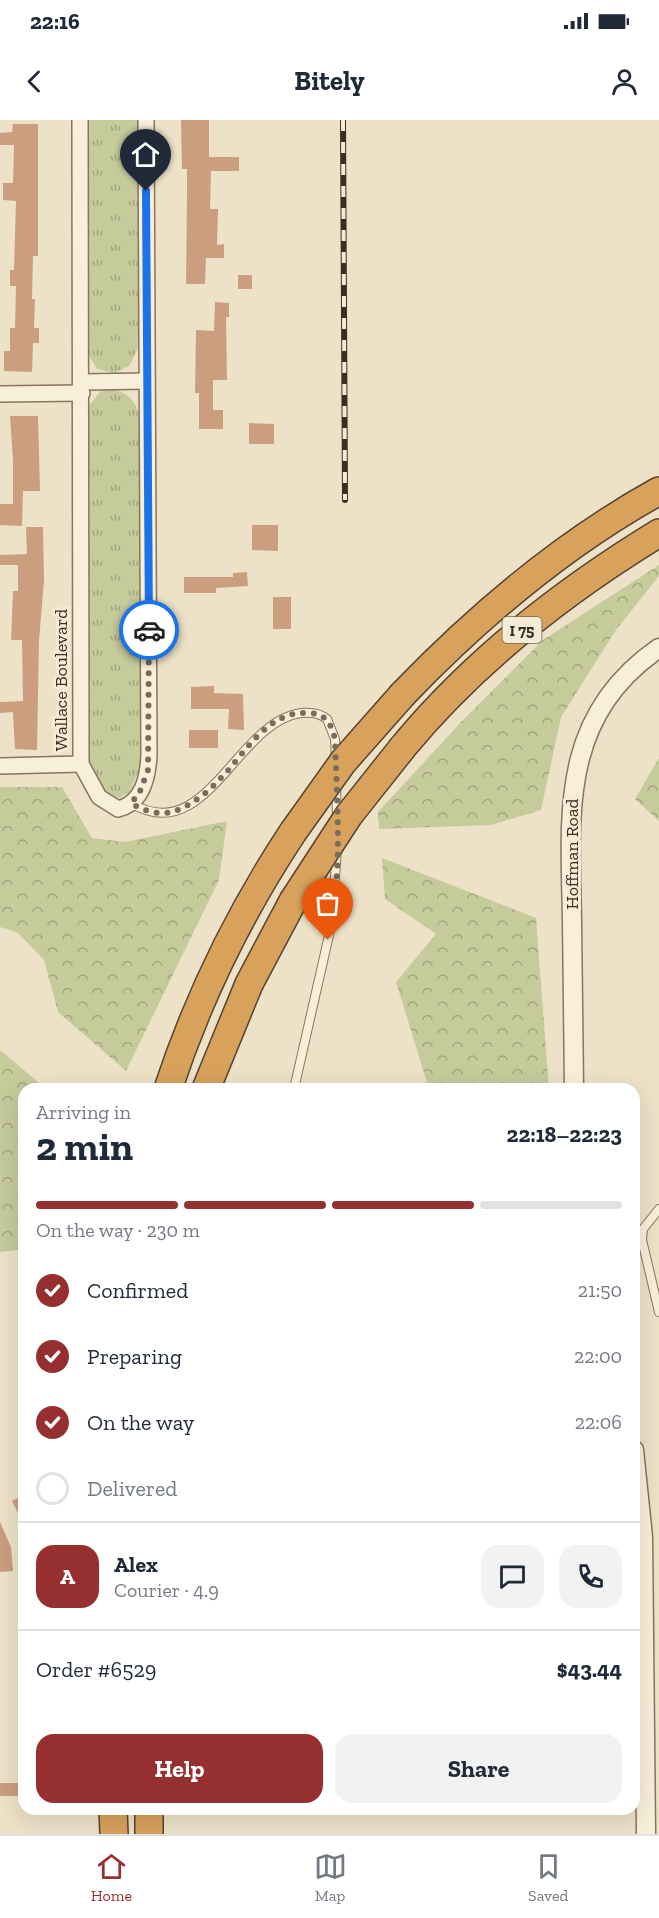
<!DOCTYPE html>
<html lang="en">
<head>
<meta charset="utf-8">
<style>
	:root { --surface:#fff; --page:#f2f2f3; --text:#1f2937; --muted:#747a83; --line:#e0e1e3; --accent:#962f30 }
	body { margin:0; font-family:"Zilla Slab",serif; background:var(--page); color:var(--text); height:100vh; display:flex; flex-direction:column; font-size:22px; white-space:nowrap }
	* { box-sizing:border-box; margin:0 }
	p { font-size:20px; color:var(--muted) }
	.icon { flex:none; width:33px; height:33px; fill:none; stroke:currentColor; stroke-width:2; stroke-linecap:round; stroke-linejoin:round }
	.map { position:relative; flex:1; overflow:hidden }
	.drawer { position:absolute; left:18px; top:963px; width:622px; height:732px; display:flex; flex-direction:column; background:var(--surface); border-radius:18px; box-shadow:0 6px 24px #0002 }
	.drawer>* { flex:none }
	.pin { position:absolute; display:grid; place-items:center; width:51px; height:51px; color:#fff; margin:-62px -26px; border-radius:50% 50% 50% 0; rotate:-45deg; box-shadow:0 0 6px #0007 }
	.pin .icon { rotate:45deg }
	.courier { position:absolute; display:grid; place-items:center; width:60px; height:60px; margin:-30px; border:4px solid #1a73e8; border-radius:50%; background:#fff; color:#222; box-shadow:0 2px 8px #0007 }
	.head em { font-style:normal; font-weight:800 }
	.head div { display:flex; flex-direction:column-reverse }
	.head { display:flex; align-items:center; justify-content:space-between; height:102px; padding:0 18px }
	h1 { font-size:39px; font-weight:800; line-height:45px }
	.bar { display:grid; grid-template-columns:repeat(4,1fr); gap:9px 6px; align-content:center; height:72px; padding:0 18px }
	.bar i { height:8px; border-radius:4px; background:var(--line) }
	.bar .active { background:var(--accent) }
	.bar p { grid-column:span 4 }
	.line { display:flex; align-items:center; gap:15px; padding:0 18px; border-top:2px solid var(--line) }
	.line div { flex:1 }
	.round { display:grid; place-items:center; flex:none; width:63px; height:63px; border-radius:18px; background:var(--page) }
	ol { padding:0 18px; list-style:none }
	li { display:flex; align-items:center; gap:18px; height:66px }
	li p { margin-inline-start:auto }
	li .icon { padding:6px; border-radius:50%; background:var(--accent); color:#fff; stroke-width:4 }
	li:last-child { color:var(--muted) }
	li i { width:33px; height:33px; border:3px solid var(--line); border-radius:50% }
	.action { display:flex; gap:12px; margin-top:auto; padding:12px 18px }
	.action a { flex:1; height:69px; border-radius:18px; background:var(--accent); color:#fff; font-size:24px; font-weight:800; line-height:69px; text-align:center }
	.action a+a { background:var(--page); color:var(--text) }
	.status { display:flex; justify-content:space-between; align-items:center; height:42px; padding:0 30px; background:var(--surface); direction:ltr }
	.status svg { height:16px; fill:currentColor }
	header { display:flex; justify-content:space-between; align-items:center; height:78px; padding:0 18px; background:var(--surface); font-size:27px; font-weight:800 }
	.menu { display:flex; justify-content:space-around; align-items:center; height:84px; border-top:2px solid var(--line); background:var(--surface); font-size:16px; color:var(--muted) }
	.menu a { display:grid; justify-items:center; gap:3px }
	.menu .active { color:var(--accent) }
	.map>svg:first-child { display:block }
	.grass { fill:url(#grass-tufts) }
	.forest { fill:url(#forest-crowns) }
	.building { fill:#ca9e7f }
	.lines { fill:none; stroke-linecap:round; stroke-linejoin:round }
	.service-casing { stroke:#89745d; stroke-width:10 }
	.minor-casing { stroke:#89745d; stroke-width:18 }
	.tertiary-casing { stroke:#89745d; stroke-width:21 }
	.motorway-casing { stroke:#574331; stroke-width:30 }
	.service { stroke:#f8efdb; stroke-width:8 }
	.minor { stroke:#f8efdb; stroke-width:15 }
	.tertiary { stroke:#f8efdb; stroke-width:18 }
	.motorway { stroke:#d8a25d; stroke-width:27 }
	.rail-casing { stroke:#3a2d21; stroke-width:6 }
	.rail { stroke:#f5ecd7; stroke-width:4; stroke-dasharray:11; stroke-linecap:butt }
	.motorway-bridge-casing { stroke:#574331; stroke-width:30; stroke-linecap:butt }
	.motorway-bridge { stroke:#d8a25d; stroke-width:27 }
	.done { stroke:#796c5b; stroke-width:6; stroke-dasharray:0 10.8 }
	.route { stroke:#1a73e8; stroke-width:8 }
	.labels { text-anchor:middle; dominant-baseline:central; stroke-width:6; stroke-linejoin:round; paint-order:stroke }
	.shield { fill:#f5ecd7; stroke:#726658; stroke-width:1.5 }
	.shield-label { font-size:16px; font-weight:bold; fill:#3a2d21 }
	.street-label { font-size:18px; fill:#3a2d21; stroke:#f5ecd7 }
</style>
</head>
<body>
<div class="status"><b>22:16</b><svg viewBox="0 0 49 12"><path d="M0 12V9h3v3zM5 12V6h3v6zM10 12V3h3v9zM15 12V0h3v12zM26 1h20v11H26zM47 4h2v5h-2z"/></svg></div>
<header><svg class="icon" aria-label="back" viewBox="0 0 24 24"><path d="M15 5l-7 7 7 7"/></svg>Bitely<svg class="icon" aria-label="person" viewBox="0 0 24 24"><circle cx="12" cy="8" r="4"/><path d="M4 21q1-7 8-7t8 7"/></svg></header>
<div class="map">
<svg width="659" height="1714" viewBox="0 0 659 1714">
	<defs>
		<pattern id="grass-tufts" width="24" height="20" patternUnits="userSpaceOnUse" patternTransform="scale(1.5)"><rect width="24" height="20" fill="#c6cb9c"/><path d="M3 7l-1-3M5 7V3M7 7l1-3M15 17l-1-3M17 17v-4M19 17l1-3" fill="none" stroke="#a2a57f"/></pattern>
		<pattern id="forest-crowns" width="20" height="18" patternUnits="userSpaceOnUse" patternTransform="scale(1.5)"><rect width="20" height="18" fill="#c6cb9c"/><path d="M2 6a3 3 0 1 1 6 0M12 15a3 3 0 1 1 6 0" fill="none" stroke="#a2a57f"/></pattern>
	</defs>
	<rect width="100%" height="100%" fill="#ede2c8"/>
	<!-- grass -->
	<g class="grass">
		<path d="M84,0H138L139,226L129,246L114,253L97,249L87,232Z"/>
		<path d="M106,270C124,268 138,281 139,298L141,644L130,672L119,678L107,675L91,647L87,627V288L100,272Z"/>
	</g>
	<!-- forest -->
	<g class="forest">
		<path d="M659,445V456L616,510L561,597L541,690L491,705L379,709L378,692L461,602L543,520Z"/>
		<path d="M659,638V701L635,679Z"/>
		<path d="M0,667H62L92,718L125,722L227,701L219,760L126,951L58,892L44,840L18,813L0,807Z"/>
		<path d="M382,738L536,798L549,969H429L396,862L436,814L385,779Z"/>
		<path d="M0,930L46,969H24V1129L0,1132Z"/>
	</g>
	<!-- building -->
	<g class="building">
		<path d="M181,0H209V37H239V51H211L210,89H218L217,125L224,124V138H206L205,164H186L187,76V49H182Z"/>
		<path d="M13,4H38V136H33L32,179H35L34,208H39V223H33L32,252L4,251V231H10V208H15L16,166H10V150H14L16,81L3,80V63H13L14,25H0V13L12,12Z"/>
		<rect x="238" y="155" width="14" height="14"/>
		<path d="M215,182L229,183V197H226L227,260H213V290H223V309H199V273H195L196,210L214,211Z"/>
		<path d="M10,296H38L40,371H23L22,406L0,405V384H13V340Z"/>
		<path d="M249,303L274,304V324H249Z"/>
		<path d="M252,405H278V431L252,430Z"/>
		<path d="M26,407H43L44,461L39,520L37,630L15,629L13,592L0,593V582L23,581L22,520H11L13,471H18V445H0V435L27,434Z"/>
		<path d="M247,452L248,466L216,468V473H184V457H233V453Z"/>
		<rect x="273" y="477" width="18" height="32"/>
		<path d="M214,566V573L243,574L244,610L228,609L229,589H191V567Z"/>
		<rect x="189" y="610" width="29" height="18"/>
		<path d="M24,1375V1405L12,1381Z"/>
		<path d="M0,1402L11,1427L13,1451L0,1452Z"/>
		<rect x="0" y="1663" width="18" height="13"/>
	</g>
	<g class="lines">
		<defs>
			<g id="service">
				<path d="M336,665L337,698"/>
				<path d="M131,683C206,729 237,601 301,593C310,592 320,593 327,599L335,619L336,638"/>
				<path d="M294,969L332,802L337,728"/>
				<path d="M659,1089L643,1109L642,1120L659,1192"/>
			</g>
			<g id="minor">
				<path d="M80,0L81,644L99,677L118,689C143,683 148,657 149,635L146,0"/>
				<path d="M82,262L147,261"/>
				<path d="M0,274L82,273"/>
				<path d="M0,646L81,644"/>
			</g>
			<g id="tertiary">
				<path d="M574,969C573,913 573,856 572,800C570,694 559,597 659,528"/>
				<path d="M634,1330L643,1417L646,1714"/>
			</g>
			<g id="motorway">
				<path d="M403,574C479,495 563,424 659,371"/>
				<path d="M403,627C474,541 564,471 659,413"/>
				<path d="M168,969C198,878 240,792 293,712"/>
				<path d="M206,969L249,864L293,781"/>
				<path d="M113,1689L114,1714"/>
				<path d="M149,1689V1714"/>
			</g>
		</defs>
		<!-- service casing -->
		<use href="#service" class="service-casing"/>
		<!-- minor casing -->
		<use href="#minor" class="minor-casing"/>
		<!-- tertiary casing -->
		<use href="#tertiary" class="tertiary-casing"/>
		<!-- motorway casing -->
		<use href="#motorway" class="motorway-casing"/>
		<!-- service -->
		<use href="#service" class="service"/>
		<!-- minor -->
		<use href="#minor" class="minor"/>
		<!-- tertiary -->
		<use href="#tertiary" class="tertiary"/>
		<!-- motorway -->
		<use href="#motorway" class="motorway"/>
		<defs>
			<path id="rail" d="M343,0L345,380"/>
		</defs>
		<!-- rail casing -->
		<use href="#rail" class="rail-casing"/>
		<!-- rail -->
		<use href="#rail" class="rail"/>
		<defs>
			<g id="motorway-bridge">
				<path d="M293,712L343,642L403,574"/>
				<path d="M293,781L349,695L403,627"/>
			</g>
		</defs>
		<!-- motorway-bridge casing -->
		<use href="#motorway-bridge" class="motorway-bridge-casing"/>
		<!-- motorway-bridge -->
		<use href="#motorway-bridge" class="motorway-bridge"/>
	</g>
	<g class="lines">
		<!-- done -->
		<path class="done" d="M149,510L148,650L139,674L131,683C144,691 160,696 175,691C192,685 208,672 220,659C245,634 267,590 309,593C326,594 331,603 335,619C337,685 343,755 328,820"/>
		<!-- route -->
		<path class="route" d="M146,71L149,510"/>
	</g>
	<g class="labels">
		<!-- shield labels -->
		<rect class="shield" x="502.5" y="497" width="39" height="26" rx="4.5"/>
		<g class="shield-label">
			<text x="522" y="510">I 75</text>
		</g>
		<!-- street labels -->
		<g class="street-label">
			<text transform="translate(61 560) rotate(-90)">Wallace Boulevard</text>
			<text transform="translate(572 734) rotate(-90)">Hoffman Road</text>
		</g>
	</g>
</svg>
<div class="pin" style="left:328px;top:820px;background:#ea580c"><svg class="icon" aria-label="bag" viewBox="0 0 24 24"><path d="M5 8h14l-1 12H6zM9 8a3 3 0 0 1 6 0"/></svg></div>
<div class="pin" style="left:146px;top:71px;background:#1f2937"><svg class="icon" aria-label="home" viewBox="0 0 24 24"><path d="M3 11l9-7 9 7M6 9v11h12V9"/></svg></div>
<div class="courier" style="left:149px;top:510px"><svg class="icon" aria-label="car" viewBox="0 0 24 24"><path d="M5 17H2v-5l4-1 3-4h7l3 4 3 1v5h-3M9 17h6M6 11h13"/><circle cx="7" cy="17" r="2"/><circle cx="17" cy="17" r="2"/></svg></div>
<section class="drawer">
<div class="head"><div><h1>2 min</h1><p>Arriving in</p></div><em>22:18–22:23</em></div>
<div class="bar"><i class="active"></i><i class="active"></i><i class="active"></i><i></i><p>On the way · 230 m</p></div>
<ol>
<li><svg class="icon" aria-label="check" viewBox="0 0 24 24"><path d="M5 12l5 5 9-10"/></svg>Confirmed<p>21:50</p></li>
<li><svg class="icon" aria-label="check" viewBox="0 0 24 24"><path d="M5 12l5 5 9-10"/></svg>Preparing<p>22:00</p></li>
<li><svg class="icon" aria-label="check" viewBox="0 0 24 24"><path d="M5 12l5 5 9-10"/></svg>On the way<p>22:06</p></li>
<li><i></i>Delivered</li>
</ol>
<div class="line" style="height:108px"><b class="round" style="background:var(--accent);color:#fff">A</b><div><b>Alex</b><p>Courier · 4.9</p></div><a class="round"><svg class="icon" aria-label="chat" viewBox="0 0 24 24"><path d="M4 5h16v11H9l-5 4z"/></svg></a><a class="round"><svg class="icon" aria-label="phone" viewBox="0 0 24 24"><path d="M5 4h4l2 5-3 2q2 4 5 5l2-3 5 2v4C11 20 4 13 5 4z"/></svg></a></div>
<div class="line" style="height:78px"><div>Order #6529</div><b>$43.44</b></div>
<div class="action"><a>Help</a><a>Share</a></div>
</section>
</div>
<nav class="menu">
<a class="active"><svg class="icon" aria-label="home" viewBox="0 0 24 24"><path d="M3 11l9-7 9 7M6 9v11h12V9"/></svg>Home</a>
<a><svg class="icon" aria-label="map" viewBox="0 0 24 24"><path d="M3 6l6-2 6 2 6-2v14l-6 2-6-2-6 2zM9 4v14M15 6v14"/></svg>Map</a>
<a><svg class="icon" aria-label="saved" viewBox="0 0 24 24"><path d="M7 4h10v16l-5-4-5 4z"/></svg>Saved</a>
</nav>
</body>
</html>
